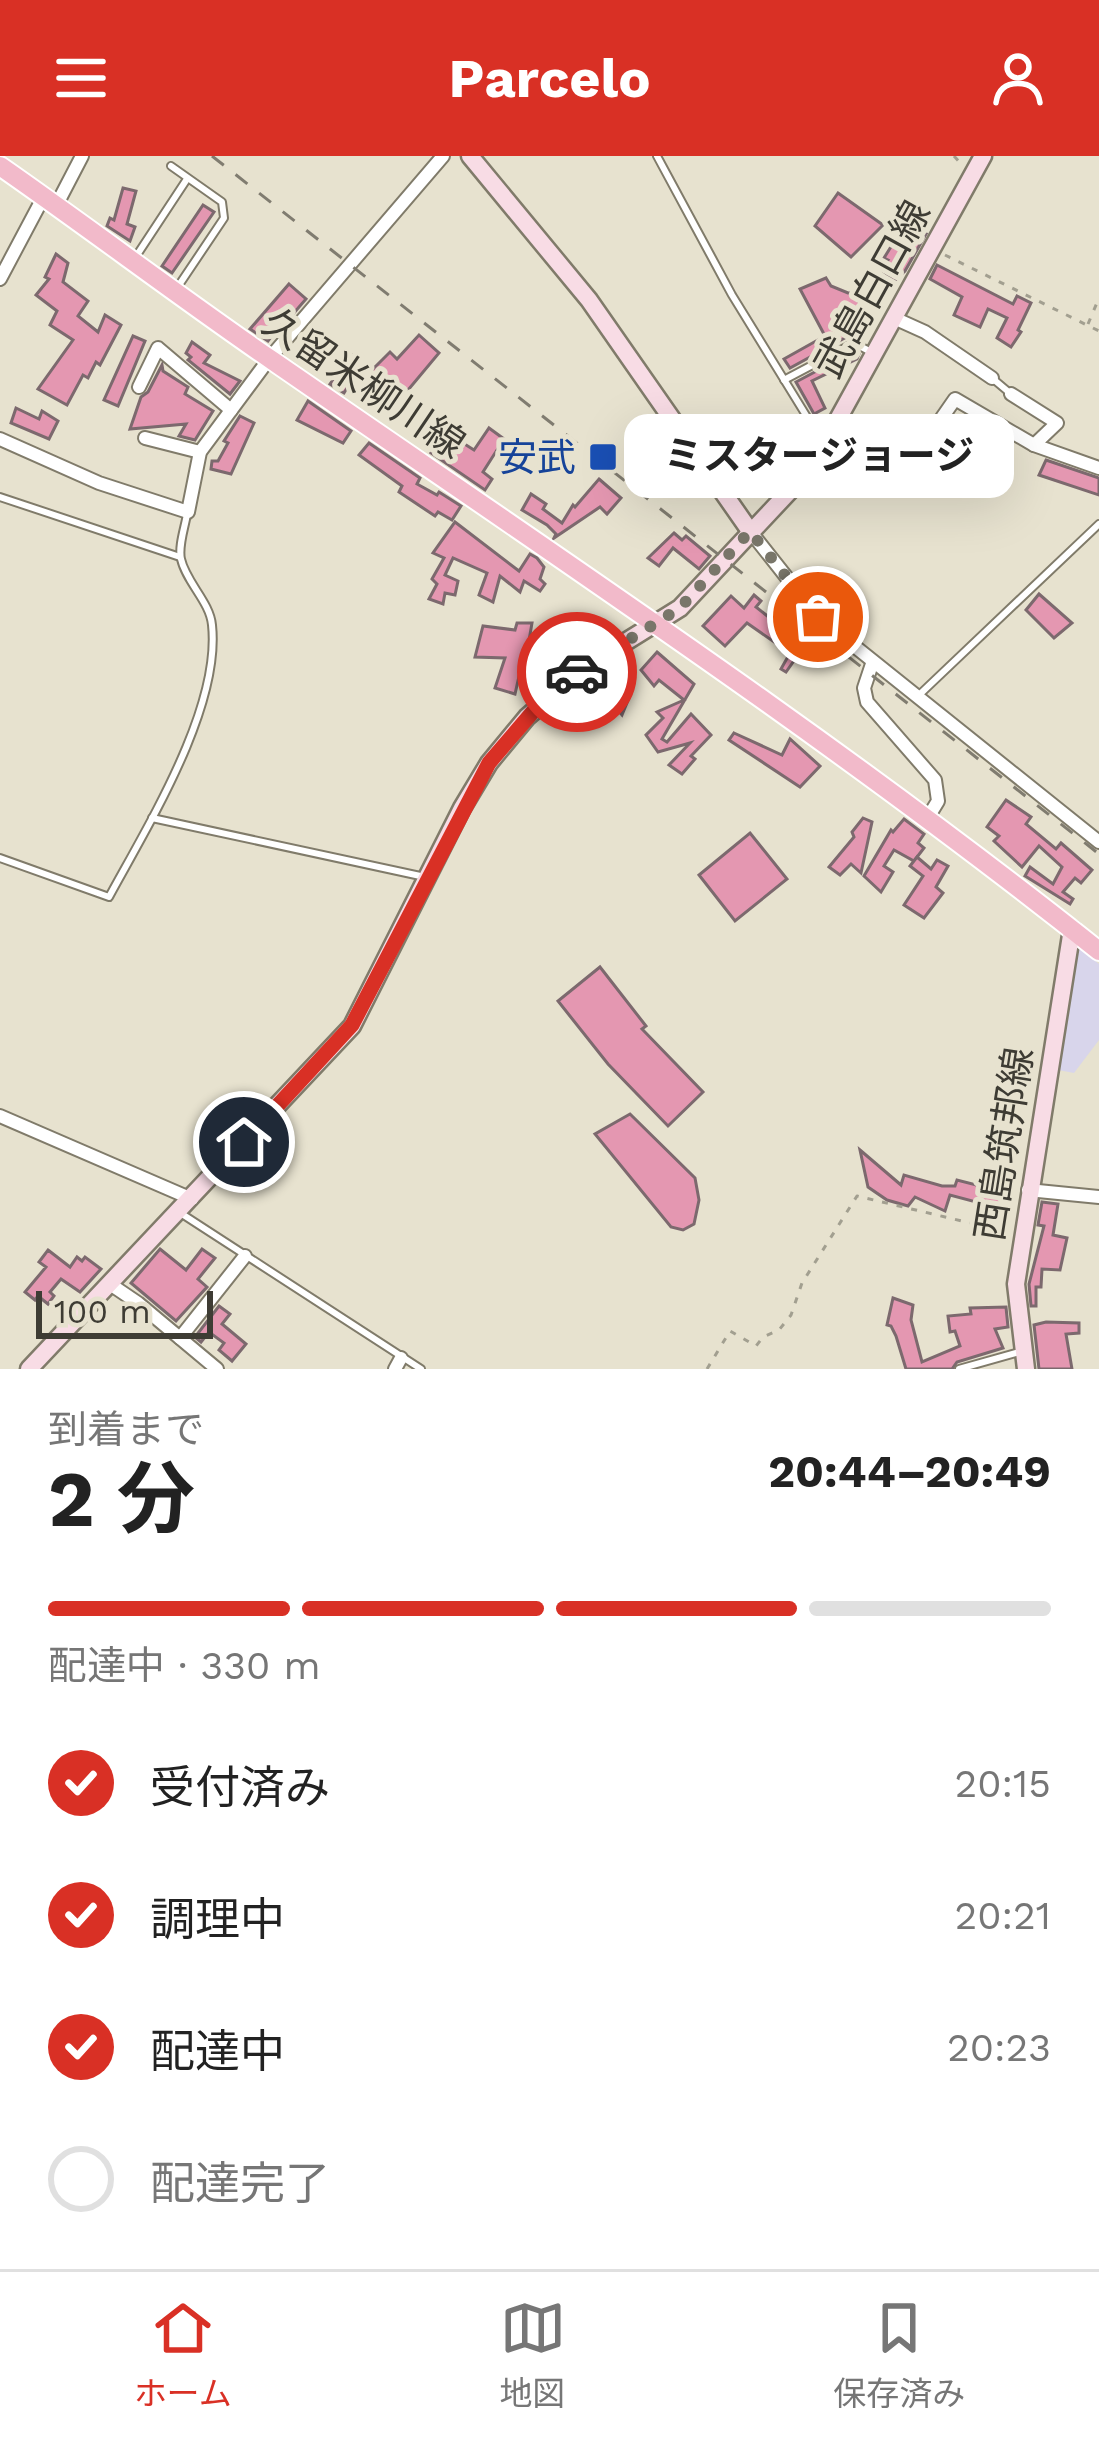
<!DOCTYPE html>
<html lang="ja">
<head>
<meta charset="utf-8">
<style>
	:root { --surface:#fff; --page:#f2f2f2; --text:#222; --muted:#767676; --line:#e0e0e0; --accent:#d93025 }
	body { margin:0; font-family:"Work Sans","Noto Sans JP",sans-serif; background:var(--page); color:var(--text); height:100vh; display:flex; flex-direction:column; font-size:45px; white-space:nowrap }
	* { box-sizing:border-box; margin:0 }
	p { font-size:39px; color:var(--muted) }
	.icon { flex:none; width:66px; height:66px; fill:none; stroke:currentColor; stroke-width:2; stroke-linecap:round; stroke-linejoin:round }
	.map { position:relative; height:1213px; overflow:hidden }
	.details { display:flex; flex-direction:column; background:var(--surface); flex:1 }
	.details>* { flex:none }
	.scale { position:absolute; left:36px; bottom:30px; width:177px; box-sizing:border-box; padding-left:12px; border:6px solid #3e3c34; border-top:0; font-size:33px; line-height:42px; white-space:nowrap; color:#3e3c34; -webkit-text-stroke:9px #e7e2cf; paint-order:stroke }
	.pin { position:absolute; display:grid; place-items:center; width:102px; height:102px; color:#fff; margin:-51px; border:6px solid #fff; border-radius:50%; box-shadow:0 3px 12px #0007 }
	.courier { position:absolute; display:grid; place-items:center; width:120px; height:120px; margin:-60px; border:9px solid #d93025; border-radius:50%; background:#fff; color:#222; box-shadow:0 3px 15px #0007 }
	.bubble { position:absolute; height:84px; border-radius:24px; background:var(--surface); box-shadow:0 12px 48px #0002; font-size:39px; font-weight:700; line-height:84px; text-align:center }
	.summary em { font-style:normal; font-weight:700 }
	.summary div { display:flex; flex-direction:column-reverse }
	.summary { display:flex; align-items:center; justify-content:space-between; height:204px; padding:0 48px }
	h1 { font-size:78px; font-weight:700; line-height:90px }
	.bar { display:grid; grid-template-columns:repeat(4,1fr); gap:18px 12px; align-content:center; height:144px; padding:0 48px }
	.bar i { height:15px; border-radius:9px; background:var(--line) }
	.bar .on { background:var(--accent) }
	.bar p { grid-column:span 4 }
	ol { padding:0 48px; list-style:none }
	li { display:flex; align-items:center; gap:36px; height:132px }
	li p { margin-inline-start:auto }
	li .icon { padding:12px; border-radius:50%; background:var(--accent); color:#fff; stroke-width:4 }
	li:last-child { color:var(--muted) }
	li i { width:66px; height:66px; border:6px solid var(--line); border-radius:50% }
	header { display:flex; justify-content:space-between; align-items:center; height:156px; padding:0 48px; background:var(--accent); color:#fff; font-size:54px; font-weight:700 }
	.dock { display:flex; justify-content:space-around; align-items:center; height:168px; border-top:3px solid var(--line); background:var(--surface); font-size:33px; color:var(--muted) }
	.dock a { display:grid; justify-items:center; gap:6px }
	.dock .on { color:var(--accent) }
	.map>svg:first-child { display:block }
	.commercial { fill:#d8d5eb }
	.building { fill:#e497b1; stroke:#7c696e; stroke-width:3 }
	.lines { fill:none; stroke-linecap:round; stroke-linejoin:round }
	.lane-casing { stroke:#807b6a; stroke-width:10 }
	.street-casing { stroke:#807b6a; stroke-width:16 }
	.secondary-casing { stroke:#807b6a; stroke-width:21 }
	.primary-casing { stroke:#fff; stroke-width:22 }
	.path { stroke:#a29f90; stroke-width:3; stroke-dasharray:6 9; stroke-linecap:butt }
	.lane { stroke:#fff; stroke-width:6 }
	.street { stroke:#fff; stroke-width:12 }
	.secondary { stroke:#f8dce5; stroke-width:16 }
	.primary { stroke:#f2baca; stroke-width:18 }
	.rail { stroke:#807c70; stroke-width:3; stroke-dasharray:15 15; stroke-linecap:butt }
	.done { stroke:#79766a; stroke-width:12; stroke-dasharray:0 21.6 }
	.route { stroke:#d93025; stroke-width:15 }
	.transit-dot { fill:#1a4fb4; stroke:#e7e2cf; stroke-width:4.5 }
	.labels { text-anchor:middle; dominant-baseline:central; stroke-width:10; stroke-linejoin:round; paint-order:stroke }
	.street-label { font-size:39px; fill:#3e3c34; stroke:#e7e2cf }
	.transit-label { font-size:39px; fill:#164399; stroke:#e7e2cf; text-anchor:end }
</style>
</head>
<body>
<header><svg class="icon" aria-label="menu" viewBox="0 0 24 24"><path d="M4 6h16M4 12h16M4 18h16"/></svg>Parcelo<svg class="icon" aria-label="person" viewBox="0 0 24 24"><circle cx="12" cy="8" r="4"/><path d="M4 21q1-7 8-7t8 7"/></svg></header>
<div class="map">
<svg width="1099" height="1213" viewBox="0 0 1099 1213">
	<rect width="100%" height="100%" fill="#e7e2cf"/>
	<!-- commercial -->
	<path class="commercial" d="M1080,792L1099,808V884L1074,917L1053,913L1073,793Z"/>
	<!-- building -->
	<g class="building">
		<path d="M123,32L136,35L127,68L135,71L130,85L107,70L110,62L114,64Z"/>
		<path d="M838,37L883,69L851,101L815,70Z"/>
		<path d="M203,49L214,56L172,117L162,110Z"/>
		<path d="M912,75L926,78L905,115L894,125L881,113L888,104L884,102L892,89L901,95Z"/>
		<path d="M56,98L68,107L63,126L88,145L78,160L98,176L105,159L121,169L100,209L96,206L88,222L83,219L67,249L38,233L73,184L50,169L57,155L36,139L49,123L45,121Z"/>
		<path d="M937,109L1013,148L1017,140L1031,147L1018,174L1021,176L1011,191L997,182L1007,162L988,153L980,171L954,159L962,141L930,123Z"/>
		<path d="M826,122L831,130L848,137H880L859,146L872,167L790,212L784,203L825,180L800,133Z"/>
		<path d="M289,128L306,143L293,158L290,156L268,185L250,173Z"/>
		<path d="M419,179L439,197L388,258L370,240L376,233L357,216L344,237L330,228L351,198L371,215L390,196L397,203Z"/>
		<path d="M133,180L145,185L118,250L104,244Z"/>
		<path d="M192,186L210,199L204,207L240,225L230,238L188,204L191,201L186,197Z"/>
		<path d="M854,195L859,198L857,203L812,225L825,252L814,258L796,226Z"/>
		<path d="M162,209L163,215L188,231L185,238L213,255L195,284L179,280L186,268L130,273L141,241L148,236Z"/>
		<path d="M308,245L351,275L343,287L297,264Z"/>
		<path d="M16,252L39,263L42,255L58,265L49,283L11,267Z"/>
		<path d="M240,260L254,267L231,318L211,313L212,305H218L228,287L224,285Z"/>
		<path d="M489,272L504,283L483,316L492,323L485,334L431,297L447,277L474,294Z"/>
		<path d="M369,287L420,322L417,328L437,339L439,336L461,350L452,364L438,356L435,360L399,336L402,330L359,299Z"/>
		<path d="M1046,304L1099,322V339L1039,319Z"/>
		<path d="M599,323L621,342L607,358L600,351L554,382L556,378L547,369L522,354L531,338L546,348L543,353L562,367L573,349L575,351Z"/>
		<path d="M455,366L519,415L530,398L537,402L544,411L540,423L545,428L540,435L524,425L520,436L500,420L493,446L479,439L487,417L453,402L445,419L458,425L455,439L445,437L443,448L429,443L437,428L432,423L444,402L433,397Z"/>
		<path d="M674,377L682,384L686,380L710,400L699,413L673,392L659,410L648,402Z"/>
		<path d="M1039,438L1072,467L1054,482L1026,454Z"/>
		<path d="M754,439L761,445L756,451L810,494L801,505L796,502L786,516L781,513L790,497L747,467L725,490L703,470L731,440L744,452Z"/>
		<path d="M601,464L611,480L594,490L589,485L565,511L555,492L575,476Z"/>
		<path d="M517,467H532L527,496L533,498L530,510L522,507L515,538L495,532L505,502L475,501L483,470L515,474Z"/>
		<path d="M657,496L694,528L662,583L667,586L691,558L711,579L691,600L695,603L682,618L669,609L690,587L658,596L646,579L663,562L657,556L684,544L659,524L654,530L641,514Z"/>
		<path d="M600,517L608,530L617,521L631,537L622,559L598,531L593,533L588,524Z"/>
		<path d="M734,577L782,599L790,583L820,610L800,631L729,584Z"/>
		<path d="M1006,644L1031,661L1026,668L1056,693L1061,687L1092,714L1081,727L1075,722L1063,736L1073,743L1070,748L1025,720L1030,711L1053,728L1062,711L1039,690L1022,711L994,685L999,680L987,671Z"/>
		<path d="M863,662L872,666L861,717L851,708L840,719L829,711L854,681L852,676Z"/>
		<path d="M904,663L924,678L918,687L924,692L914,705L894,694L884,710L893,716L881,736L864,720L891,674L893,676Z"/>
		<path d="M750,677L787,723L735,765L699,719Z"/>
		<path d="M917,701L931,713L937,704L948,710L936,731L943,737L924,762L904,749L923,720L910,710Z"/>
		<path d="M600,811L646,870L642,873L703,936L668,970L608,908L558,845Z"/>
		<path d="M630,958L695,1022L699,1044L694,1068L683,1074L671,1071L595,978Z"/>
		<path d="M860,994L901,1029L904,1019L942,1030H955L957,1024L988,1032L989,1028L1006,1031L1000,1071L980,1068L984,1048L950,1039L945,1055L915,1041L908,1050L887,1044L868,1031Z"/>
		<path d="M1042,1046L1058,1048L1053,1079L1067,1082L1060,1114L1042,1113L1041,1131H1036V1150H1031L1029,1128L1044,1070L1038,1069Z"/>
		<path d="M160,1093L186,1114L202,1093L215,1102L198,1123L207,1131L176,1165L131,1127Z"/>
		<path d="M48,1094L70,1111L77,1101L82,1105L85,1101L101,1113L80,1136L61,1123L50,1136L54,1140L48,1148L38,1140L35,1144L25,1136L46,1111L39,1106Z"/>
		<path d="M893,1142L913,1149L911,1164L922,1206L960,1190L955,1175L950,1176L948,1160L971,1158L970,1152L1006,1151L1008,1171L995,1173L1003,1192L957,1206L952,1213H906L896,1180L891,1170L887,1169Z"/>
		<path d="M219,1150L230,1158L222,1168L246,1188L232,1205L219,1194L224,1187L209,1176L201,1186L195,1181Z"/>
		<path d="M1046,1166L1079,1167V1177L1066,1178L1072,1213H1039L1034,1169Z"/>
	</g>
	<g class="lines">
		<defs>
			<g id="lane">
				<path d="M657,0L732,139L820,282"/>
				<path d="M171,10L222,46L224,62L177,132"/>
				<path d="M135,102L187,23"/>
				<path d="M992,222L1011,238"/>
				<path d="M784,224L854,187L871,196"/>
				<path d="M839,266L931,337"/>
				<path d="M934,278L975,307"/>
				<path d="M0,341L180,401"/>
				<path d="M918,540L1099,368"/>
				<path d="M152,662L425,721"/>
				<path d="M0,702L109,741C148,669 221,552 212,469C210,446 186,426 181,403C178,390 185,371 187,358"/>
				<path d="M182,1058L421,1213"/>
				<path d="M959,1213L1019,1196"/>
			</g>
			<g id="street">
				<path d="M56,50L82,0"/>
				<path d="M0,123L44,40"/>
				<path d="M894,162L925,176L992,222"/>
				<path d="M139,231L158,192L231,254"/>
				<path d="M1011,238L1057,267L1034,289L1099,312"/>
				<path d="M145,282L200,296"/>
				<path d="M0,283L99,327L188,356L200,296L269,203L443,0"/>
				<path d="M905,315L955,243L1034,289"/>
				<path d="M750,375L818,461L1099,686"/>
				<path d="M872,508L864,532L867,546L935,624L938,645L927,663"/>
				<path d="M0,960L192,1043"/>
				<path d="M1028,1034L1099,1041"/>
				<path d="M110,1128L138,1147L217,1213"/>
				<path d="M180,1182L245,1100"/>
				<path d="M395,1213L401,1202"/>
			</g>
			<g id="secondary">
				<path d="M470,0L589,144L750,375"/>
				<path d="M29,1213L352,870L462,652L489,607L527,561L582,513L680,452L799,325L837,265L983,0"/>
				<path d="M1026,1213L1016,1128L1072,773"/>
			</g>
			<path id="primary" d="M0,10C92,74 181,142 273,205C551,397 834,584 1099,795"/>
		</defs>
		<!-- lane casing -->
		<use href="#lane" class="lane-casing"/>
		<!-- street casing -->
		<use href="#street" class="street-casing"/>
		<!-- secondary casing -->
		<use href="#secondary" class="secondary-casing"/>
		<!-- primary casing -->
		<use href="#primary" class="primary-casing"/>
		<!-- path -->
		<g class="path">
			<path d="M954,0L963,10"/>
			<path d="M945,99L1099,175"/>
			<path d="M1088,168L1099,142"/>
			<path d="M707,1213L730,1175L756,1190L763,1181L779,1174L791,1159L802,1127L857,1040L1008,1076"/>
		</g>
		<!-- lane -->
		<use href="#lane" class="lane"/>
		<!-- street -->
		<use href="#street" class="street"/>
		<!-- secondary -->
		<use href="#secondary" class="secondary"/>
		<!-- primary -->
		<use href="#primary" class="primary"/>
		<!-- rail -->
		<path class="rail" d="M212,0L1099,698"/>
	</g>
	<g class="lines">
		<!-- done -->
		<path class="done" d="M577,516L680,452L750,375L818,461"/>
		<!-- route -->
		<path class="route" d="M244,986L352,869L489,607L549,537L577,516"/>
	</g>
	<!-- markers -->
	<rect class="transit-dot" x="588" y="286" width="30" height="30" rx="6"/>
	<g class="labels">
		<!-- street labels -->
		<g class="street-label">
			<text transform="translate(872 133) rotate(-61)">武島白口線</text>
			<text transform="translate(364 227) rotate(34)">久留米柳川線</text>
			<text transform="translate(1004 988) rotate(-81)">西島筑邦線</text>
		</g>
		<!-- transit labels -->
		<g class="transit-label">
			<text x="576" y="301">安武</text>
		</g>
	</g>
</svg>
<div class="scale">100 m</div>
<div class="pin" style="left:818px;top:461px;background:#ea580c"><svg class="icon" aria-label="bag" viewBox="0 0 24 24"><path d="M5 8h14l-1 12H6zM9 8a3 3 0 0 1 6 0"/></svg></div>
<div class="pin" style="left:244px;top:986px;background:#1f2937"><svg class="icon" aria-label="home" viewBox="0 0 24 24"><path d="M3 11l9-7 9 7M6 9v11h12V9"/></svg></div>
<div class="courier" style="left:577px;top:516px"><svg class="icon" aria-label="car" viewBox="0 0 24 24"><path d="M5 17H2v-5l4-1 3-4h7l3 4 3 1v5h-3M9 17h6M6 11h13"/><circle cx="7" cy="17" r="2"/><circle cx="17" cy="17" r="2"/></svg></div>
<div class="bubble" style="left:624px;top:258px;width:390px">ミスタージョージ</div>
</div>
<section class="details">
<div class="summary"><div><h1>2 分</h1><p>到着まで</p></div><em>20:44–20:49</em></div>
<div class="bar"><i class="on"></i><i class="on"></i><i class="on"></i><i></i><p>配達中 · 330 m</p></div>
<ol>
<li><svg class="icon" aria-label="check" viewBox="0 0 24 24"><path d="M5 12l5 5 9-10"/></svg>受付済み<p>20:15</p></li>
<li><svg class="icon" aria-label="check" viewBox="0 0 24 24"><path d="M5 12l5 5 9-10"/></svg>調理中<p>20:21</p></li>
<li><svg class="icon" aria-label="check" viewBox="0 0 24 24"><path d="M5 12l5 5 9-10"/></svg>配達中<p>20:23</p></li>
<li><i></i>配達完了</li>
</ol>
</section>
<nav class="dock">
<a class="on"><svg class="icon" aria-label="home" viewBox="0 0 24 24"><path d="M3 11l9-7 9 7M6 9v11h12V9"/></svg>ホーム</a>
<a><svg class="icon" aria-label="map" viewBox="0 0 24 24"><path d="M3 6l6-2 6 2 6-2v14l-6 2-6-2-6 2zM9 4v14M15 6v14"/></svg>地図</a>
<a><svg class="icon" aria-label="saved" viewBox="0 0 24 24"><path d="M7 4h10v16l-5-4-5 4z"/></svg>保存済み</a>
</nav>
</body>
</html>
